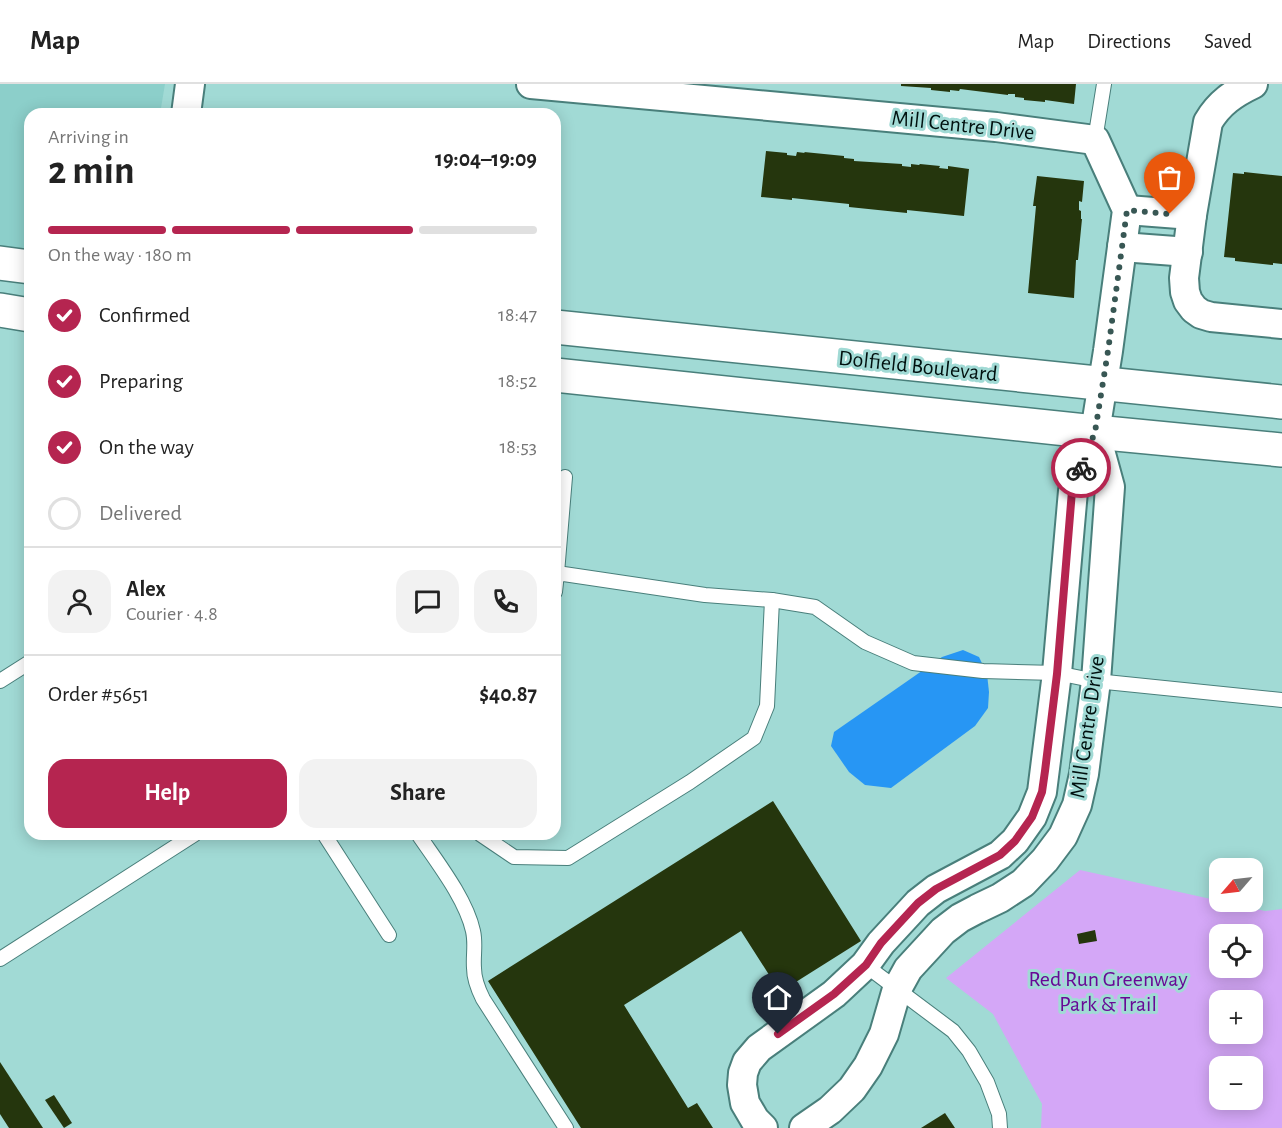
<!DOCTYPE html>
<html lang="en">
<head>
<meta charset="utf-8">
<style>
	:root { --surface:#fff; --page:#f2f2f2; --text:#222; --muted:#767676; --line:#e0e0e0; --accent:#b52550 }
	body { margin:0; font-family:"Alegreya Sans",sans-serif; background:var(--page); color:var(--text); height:100vh; display:flex; flex-direction:column; font-size:22px; white-space:nowrap }
	* { box-sizing:border-box; margin:0 }
	p { font-size:20px; color:var(--muted) }
	.icon { flex:none; width:33px; height:33px; fill:none; stroke:currentColor; stroke-width:2; stroke-linecap:round; stroke-linejoin:round }
	.map { position:relative; flex:1; overflow:hidden }
	.details { position:absolute; left:24px; top:24px; width:537px; height:732px; display:flex; flex-direction:column; background:var(--surface); border-radius:18px; box-shadow:0 3px 15px #0003 }
	.details>* { flex:none }
	.needle { width:39px; rotate:242deg }
	.fabs { position:absolute; left:1209px; top:774px; display:grid; gap:12px }
	.fabs a { display:grid; place-items:center; width:54px; height:54px; border-radius:12px; background:var(--surface); box-shadow:0 3px 15px #0003; font-size:30px }
	.pin { position:absolute; display:grid; place-items:center; width:51px; height:51px; color:#fff; margin:-62px -26px; border-radius:50% 50% 50% 0; rotate:-45deg; box-shadow:0 0 6px #0007 }
	.pin .icon { rotate:45deg }
	.courier { position:absolute; display:grid; place-items:center; width:60px; height:60px; margin:-30px; border:4px solid #b52550; border-radius:50%; background:#fff; color:#222; box-shadow:0 2px 8px #0007 }
	.head em { font-style:normal; font-weight:600 }
	.head div { display:flex; flex-direction:column-reverse }
	.head { display:flex; align-items:center; justify-content:space-between; height:102px; padding:0 24px }
	h1 { font-size:39px; font-weight:600; line-height:45px }
	.bar { display:grid; grid-template-columns:repeat(4,1fr); gap:9px 6px; align-content:center; height:72px; padding:0 24px }
	.bar i { height:8px; border-radius:4px; background:var(--line) }
	.bar .active { background:var(--accent) }
	.bar p { grid-column:span 4 }
	.line { display:flex; align-items:center; gap:15px; padding:0 24px; border-top:2px solid var(--line) }
	.line div { flex:1 }
	.round { display:grid; place-items:center; flex:none; width:63px; height:63px; border-radius:18px; background:var(--page) }
	ol { padding:0 24px; list-style:none }
	li { display:flex; align-items:center; gap:18px; height:66px }
	li p { margin-inline-start:auto }
	li .icon { padding:6px; border-radius:50%; background:var(--accent); color:#fff; stroke-width:4 }
	li:last-child { color:var(--muted) }
	li i { width:33px; height:33px; border:3px solid var(--line); border-radius:50% }
	.button { display:flex; gap:12px; margin-top:auto; padding:12px 24px }
	.button a { flex:1; height:69px; border-radius:18px; background:var(--accent); color:#fff; font-size:24px; font-weight:600; line-height:69px; text-align:center }
	.button a+a { background:var(--page); color:var(--text) }
	header { display:flex; align-items:center; gap:36px; box-sizing:border-box; height:84px; padding:0 30px; background:var(--surface); border-bottom:2px solid var(--line) }
	header strong { font-size:28px }
	nav { display:flex; gap:33px; margin-inline-start:auto; font-size:21px }
	.map>svg:first-child { display:block }
	.built { fill:#8ccfca }
	.green { fill:#d4a7f7; fill-rule:evenodd }
	.water { fill:#2796f4 }
	.building { fill:#25360d }
	.lines { fill:none; stroke-linecap:round; stroke-linejoin:round }
	.service-casing { stroke:#497f7b; stroke-width:16 }
	.minor-casing { stroke:#497f7b; stroke-width:32 }
	.secondary-casing { stroke:#497f7b; stroke-width:36 }
	.service { stroke:#fff; stroke-width:14 }
	.minor { stroke:#fff; stroke-width:28 }
	.secondary { stroke:#fff; stroke-width:33 }
	.done { stroke:#385754; stroke-width:6; stroke-dasharray:0 10.8 }
	.route { stroke:#b52550; stroke-width:8 }
	.labels { text-anchor:middle; dominant-baseline:central; stroke-width:6; stroke-linejoin:round; paint-order:stroke }
	.street-label { font-size:22px; fill:#00100f; stroke:#a1dad5 }
	.park-label { font-size:22px; fill:#680896; stroke:#a1dad5 }
</style>
</head>
<body>
<header>
<strong>Map</strong>
<nav><a>Map</a><a>Directions</a><a>Saved</a></nav>
</header>
<div class="map">
<svg width="1282" height="1044" viewBox="0 0 1282 1044">
	<rect width="100%" height="100%" fill="#a1dad5"/>
	<!-- built -->
	<path class="built" d="M0,0H165L160,30H30V172L0,167Z"/>
	<!-- green -->
	<path class="green" d="M1080,786L1265,827L1282,825V1044H1041L1042,1020L993,930L946,894ZM1220,850H1252V884H1220ZM1220,916H1252V950H1220ZM1220,982H1252V1016H1220Z"/>
	<!-- water -->
	<path class="water" d="M963,566L979,573L987,590L989,608L988,624L975,642L891,704L865,701L849,688L831,662L834,648L942,573Z"/>
	<!-- building -->
	<g class="building">
		<path d="M901,0H1076L1074,20L1045,16V18L1024,16V14L1015,13V10H1008V11L960,5L959,7L950,6V8L931,6V4L901,2Z"/>
		<path d="M766,67L787,69V71L796,72L797,68L805,69L804,68L844,72V74L854,75V77L902,80V82L911,83V80L919,81L920,80L940,82L939,84L948,85V82L969,85L964,132L907,126V129L849,123V120L792,114V116L761,113Z"/>
		<path d="M1244,88L1282,92V180L1273,179V181L1235,177V174L1224,173L1233,89L1244,90Z"/>
		<path d="M1037,92L1084,97L1082,118L1079,117V126L1081,127V135H1082L1078,176H1076L1074,214L1028,209L1036,122H1033Z"/>
		<path d="M773,717L861,857L780,908L741,847L624,921L688,1024L697,1019L713,1044H581L488,897Z"/>
		<path d="M1095,846L1097,857L1079,860L1077,850Z"/>
		<path d="M0,978L43,1044H9L0,1030Z"/>
		<path d="M54,1011L72,1039L64,1044L45,1016Z"/>
		<path d="M945,1029L955,1044H921Z"/>
	</g>
	<g class="lines">
		<defs>
			<g id="service">
				<path d="M1095,56L1104,0"/>
				<path d="M557,489L565,393"/>
				<path d="M555,508L557,489L705,511L772,516L815,523L865,558L913,579L983,587L1057,589L1096,597L1282,616"/>
				<path d="M0,597L30,578"/>
				<path d="M324,750L389,851"/>
				<path d="M418,750C437,778 466,815 473,847C476,860 473,871 474,884C474,895 478,905 483,915L566,1044"/>
				<path d="M480,750L514,773L568,774L690,698L754,654L767,622L772,516"/>
				<path d="M0,875L195,750"/>
				<path d="M865,881L953,947L969,967L987,998L999,1030L1000,1044"/>
			</g>
			<g id="minor">
				<path d="M531,0L996,43L1095,56L1127,126L1108,267L1095,348L1073,407L1057,589L1042,708L1032,733L1015,757L1000,771L936,805L918,819L881,859L865,881L834,910L759,964L747,978L743,989L742,1001L745,1019L755,1036L763,1044"/>
				<path d="M1253,0C1234,9 1219,19 1208,38L1192,131L1184,194L1185,208L1188,217L1194,225L1201,230L1211,233L1282,240"/>
				<path d="M186,30L190,0"/>
				<path d="M1127,126L1192,131"/>
				<path d="M1122,163L1188,168"/>
				<path d="M804,1044L830,1026L852,1005L868,982L884,950L897,905L908,885L943,847L960,834L977,825L1000,814L1023,799L1045,776L1063,752L1077,721L1084,690L1096,597L1110,403L1095,348"/>
			</g>
			<g id="secondary">
				<path d="M0,179L30,183"/>
				<path d="M0,226L30,231"/>
				<path d="M555,243L1282,318"/>
				<path d="M555,291L1095,348L1282,366"/>
			</g>
		</defs>
		<!-- service casing -->
		<use href="#service" class="service-casing"/>
		<!-- minor casing -->
		<use href="#minor" class="minor-casing"/>
		<!-- secondary casing -->
		<use href="#secondary" class="secondary-casing"/>
		<!-- service -->
		<use href="#service" class="service"/>
		<!-- minor -->
		<use href="#minor" class="minor"/>
		<!-- secondary -->
		<use href="#secondary" class="secondary"/>
	</g>
	<g class="lines">
		<!-- done -->
		<path class="done" d="M1081,384L1095,348L1108,267L1127,126L1170,130"/>
		<!-- route -->
		<path class="route" d="M778,950L834,910L866,881L881,859L918,819L936,805L1000,771L1015,757L1032,733L1042,708L1045,687L1057,590L1072,407L1081,384"/>
	</g>
	<g class="labels">
		<!-- street labels -->
		<g class="street-label">
			<text transform="translate(963 41) rotate(6)">Mill Centre Drive</text>
			<text transform="translate(918 282) rotate(6)">Dolfield Boulevard</text>
			<text transform="translate(1087 643) rotate(-82)">Mill Centre Drive</text>
		</g>
		<!-- park labels -->
		<g class="park-label">
			<text x="1108" y="895">Red Run Greenway<tspan x="1108" dy="25">Park &amp; Trail</tspan></text>
		</g>
	</g>
</svg>
<div class="fabs">
<a><svg class="needle" viewBox="-14 -14 28 28"><path d="M0-13l5 13h-10z" fill="#e53935"/><path d="M0 13l5-13h-10z" fill="#767676"/></svg></a>
<a><svg class="icon" aria-label="locate" viewBox="0 0 24 24"><circle cx="12" cy="12" r="6"/><path d="M12 2v4M12 18v4M2 12h4M18 12h4"/></svg></a>
<a>+</a>
<a>−</a>
</div>
<div class="pin" style="left:1170px;top:130px;background:#ea580c"><svg class="icon" aria-label="bag" viewBox="0 0 24 24"><path d="M5 8h14l-1 12H6zM9 8a3 3 0 0 1 6 0"/></svg></div>
<div class="pin" style="left:778px;top:950px;background:#1f2937"><svg class="icon" aria-label="home" viewBox="0 0 24 24"><path d="M3 11l9-7 9 7M6 9v11h12V9"/></svg></div>
<div class="courier" style="left:1081px;top:384px"><svg class="icon" aria-label="bike" viewBox="0 0 24 24"><circle cx="6" cy="16" r="4"/><circle cx="18" cy="16" r="4"/><path d="M6 16l4-8h5l3 8M10 8l3 8H6M13 5h3"/></svg></div>
<section class="details">
<div class="head"><div><h1>2 min</h1><p>Arriving in</p></div><em>19:04–19:09</em></div>
<div class="bar"><i class="active"></i><i class="active"></i><i class="active"></i><i></i><p>On the way · 180 m</p></div>
<ol>
<li><svg class="icon" aria-label="check" viewBox="0 0 24 24"><path d="M5 12l5 5 9-10"/></svg>Confirmed<p>18:47</p></li>
<li><svg class="icon" aria-label="check" viewBox="0 0 24 24"><path d="M5 12l5 5 9-10"/></svg>Preparing<p>18:52</p></li>
<li><svg class="icon" aria-label="check" viewBox="0 0 24 24"><path d="M5 12l5 5 9-10"/></svg>On the way<p>18:53</p></li>
<li><i></i>Delivered</li>
</ol>
<div class="line" style="height:108px"><a class="round"><svg class="icon" aria-label="person" viewBox="0 0 24 24"><circle cx="12" cy="8" r="4"/><path d="M4 21q1-7 8-7t8 7"/></svg></a><div><b>Alex</b><p>Courier · 4.8</p></div><a class="round"><svg class="icon" aria-label="chat" viewBox="0 0 24 24"><path d="M4 5h16v11H9l-5 4z"/></svg></a><a class="round"><svg class="icon" aria-label="phone" viewBox="0 0 24 24"><path d="M5 4h4l2 5-3 2q2 4 5 5l2-3 5 2v4C11 20 4 13 5 4z"/></svg></a></div>
<div class="line" style="height:78px"><div>Order #5651</div><b>$40.87</b></div>
<div class="button"><a>Help</a><a>Share</a></div>
</section>
</div>
</body>
</html>
